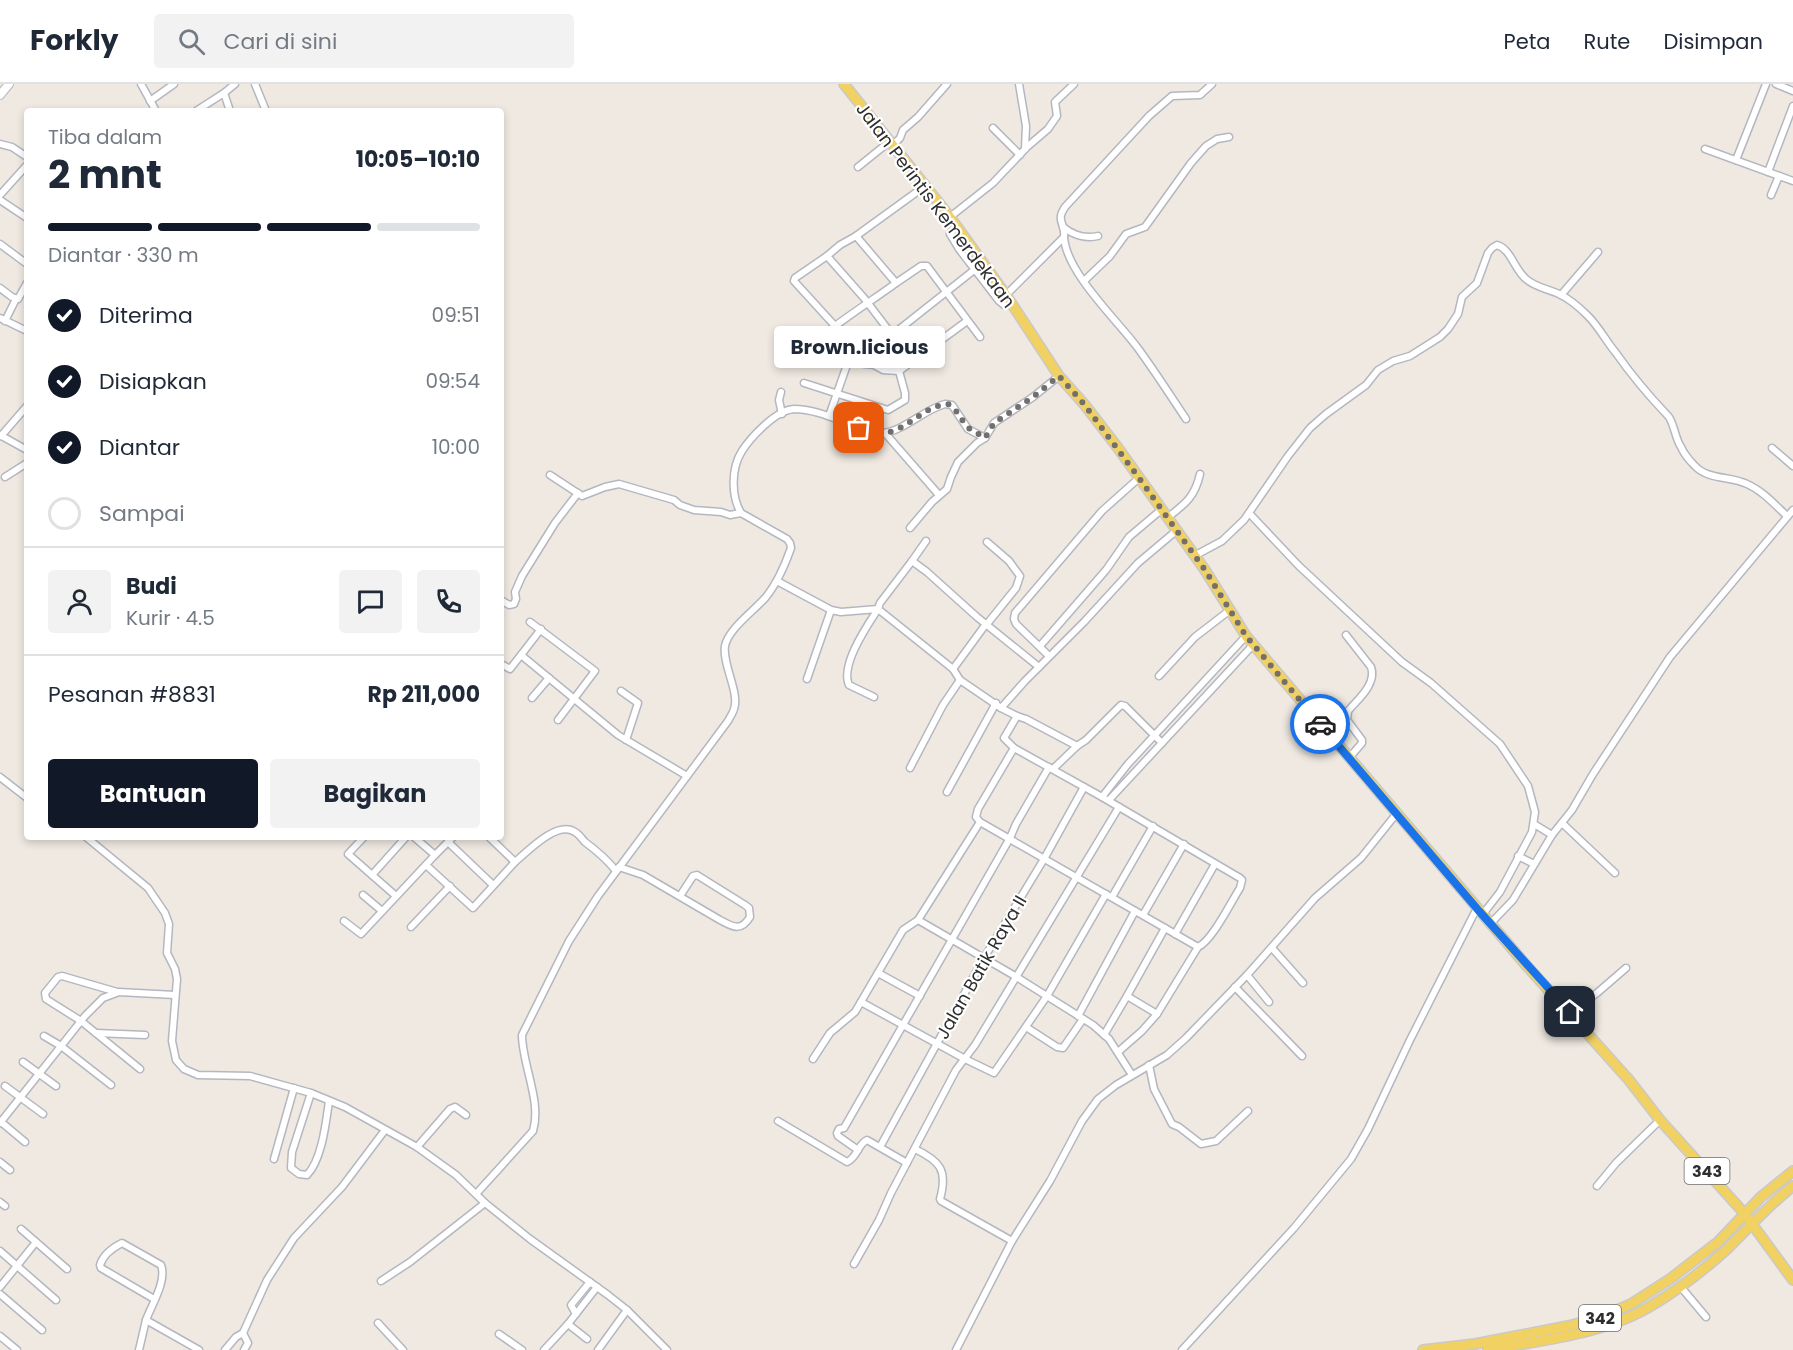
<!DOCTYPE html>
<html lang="id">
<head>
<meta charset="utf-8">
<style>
	:root { --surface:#fff; --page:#f2f2f3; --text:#1f2937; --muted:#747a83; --line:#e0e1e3; --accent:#111827 }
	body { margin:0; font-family:Poppins,sans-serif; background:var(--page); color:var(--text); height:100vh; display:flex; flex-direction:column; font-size:22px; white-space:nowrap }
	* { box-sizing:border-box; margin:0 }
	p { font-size:20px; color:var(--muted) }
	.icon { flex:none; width:33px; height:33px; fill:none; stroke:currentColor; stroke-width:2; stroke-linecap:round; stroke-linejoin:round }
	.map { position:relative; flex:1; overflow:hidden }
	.side { position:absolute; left:24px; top:24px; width:480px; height:732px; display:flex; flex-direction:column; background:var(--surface); border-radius:6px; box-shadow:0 3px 9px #0003 }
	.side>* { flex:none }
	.pin { position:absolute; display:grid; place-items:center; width:51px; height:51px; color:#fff; margin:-26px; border-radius:12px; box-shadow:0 3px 9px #0006 }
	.courier { position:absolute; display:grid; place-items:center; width:60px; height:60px; margin:-30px; border:4px solid #1a73e8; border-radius:50%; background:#fff; color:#222; box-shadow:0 2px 8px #0007 }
	.bubble { position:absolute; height:42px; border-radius:6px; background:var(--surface); box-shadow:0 3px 9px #0003; font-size:20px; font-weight:700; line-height:42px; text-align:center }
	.headline em { font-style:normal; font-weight:700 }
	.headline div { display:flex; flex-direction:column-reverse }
	.headline { display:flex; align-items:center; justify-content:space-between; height:102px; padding:0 24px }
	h1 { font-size:39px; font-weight:700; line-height:45px }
	.bar { display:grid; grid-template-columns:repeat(4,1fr); gap:9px 6px; align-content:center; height:72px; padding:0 24px }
	.bar i { height:8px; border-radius:4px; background:var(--line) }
	.bar .on { background:var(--accent) }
	.bar p { grid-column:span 4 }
	.line { display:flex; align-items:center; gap:15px; padding:0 24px; border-top:2px solid var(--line) }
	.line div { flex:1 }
	.round { display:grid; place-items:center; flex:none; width:63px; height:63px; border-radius:6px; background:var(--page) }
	ol { padding:0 24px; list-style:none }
	li { display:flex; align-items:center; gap:18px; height:66px }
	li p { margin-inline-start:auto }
	li .icon { padding:6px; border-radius:50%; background:var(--accent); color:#fff; stroke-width:4 }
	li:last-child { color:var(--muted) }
	li i { width:33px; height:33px; border:3px solid var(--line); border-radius:50% }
	.primary-button { display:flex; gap:12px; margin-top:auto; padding:12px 24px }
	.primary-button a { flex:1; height:69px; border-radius:6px; background:var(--accent); color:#fff; font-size:24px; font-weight:700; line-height:69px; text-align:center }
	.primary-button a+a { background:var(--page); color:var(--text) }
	header { display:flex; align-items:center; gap:36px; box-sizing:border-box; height:84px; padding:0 30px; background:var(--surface); border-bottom:2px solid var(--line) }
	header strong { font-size:28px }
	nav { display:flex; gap:33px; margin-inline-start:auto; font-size:21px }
	.search { width:420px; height:54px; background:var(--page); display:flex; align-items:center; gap:15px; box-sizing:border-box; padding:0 21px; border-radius:6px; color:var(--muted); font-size:22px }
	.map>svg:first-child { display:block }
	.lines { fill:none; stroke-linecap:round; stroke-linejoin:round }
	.minor-casing { stroke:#b4b7c1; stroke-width:9 }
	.tertiary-casing { stroke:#b4b7c1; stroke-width:10 }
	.primary-casing { stroke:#c9c9c9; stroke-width:12 }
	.minor { stroke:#fff; stroke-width:6 }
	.tertiary { stroke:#fff; stroke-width:8 }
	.primary { stroke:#f2d163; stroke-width:9 }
	.done { stroke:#726f6d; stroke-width:6; stroke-dasharray:0 10.8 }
	.route { stroke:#1a73e8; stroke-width:8 }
	.labels { text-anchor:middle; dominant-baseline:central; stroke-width:4.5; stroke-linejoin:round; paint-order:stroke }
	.shield { fill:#fff; stroke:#6d6d6d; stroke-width:1.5 }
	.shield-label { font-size:16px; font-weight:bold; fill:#2e2e2e }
	.street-label { font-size:18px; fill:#2e2e2e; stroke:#fff }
</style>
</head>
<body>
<header>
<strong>Forkly</strong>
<div class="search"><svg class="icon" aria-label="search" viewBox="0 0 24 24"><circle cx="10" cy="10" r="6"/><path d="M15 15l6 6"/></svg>Cari di sini</div>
<nav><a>Peta</a><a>Rute</a><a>Disimpan</a></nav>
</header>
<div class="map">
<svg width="1793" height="1266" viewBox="0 0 1793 1266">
	<rect width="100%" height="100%" fill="#efe9e1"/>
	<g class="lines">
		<defs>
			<g id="minor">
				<path d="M141,0L156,27"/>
				<path d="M255,0L266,27"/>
				<path d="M1019,0L1026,42L1025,65"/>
				<path d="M1776,0L1793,7"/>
				<path d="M224,9L230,27"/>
				<path d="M150,17L174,0"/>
				<path d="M196,27L224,9L235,0"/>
				<path d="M993,44L1020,71"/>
				<path d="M0,60L12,63L27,73"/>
				<path d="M892,62L900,54L903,46L918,33L947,0"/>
				<path d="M1705,65L1793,97"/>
				<path d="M1736,76L1766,0"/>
				<path d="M858,83L889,58"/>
				<path d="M1768,88L1793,22"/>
				<path d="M0,111L27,81"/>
				<path d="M1771,111L1779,92"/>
				<path d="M0,116L27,134"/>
				<path d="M950,133L993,99L1027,63L1048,45L1057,32L1055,18L1074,0"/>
				<path d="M956,141L950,150L959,165L999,217L1004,221L1013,220"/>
				<path d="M1063,143C1073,151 1086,155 1098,152"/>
				<path d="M856,152L925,102"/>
				<path d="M1064,153C1066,188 1116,235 1137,263C1154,286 1170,311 1186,335"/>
				<path d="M0,160L27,180"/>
				<path d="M827,172L795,194L794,197L835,242"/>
				<path d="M1084,197L1110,172L1126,150L1145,143L1191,79L1206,62L1217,55L1229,53"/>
				<path d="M896,199C882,210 815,253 810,264L848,278L874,281L883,286L899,287L967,237"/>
				<path d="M0,204L12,213L18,215L27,199"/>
				<path d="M1006,211L1064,153C1066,139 1055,138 1065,123L1149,32L1172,12L1200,11L1212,0"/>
				<path d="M1561,211L1598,168"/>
				<path d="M0,234L27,247"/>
				<path d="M5,237L16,215"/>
				<path d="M912,277L864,214L827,172L840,161L856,152L896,199L921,182H927L980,253"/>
				<path d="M804,299L888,326L905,316V309L899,287"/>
				<path d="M781,308L779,316L782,330"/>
				<path d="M829,332L848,278L892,251L983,179"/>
				<path d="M885,349L939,411"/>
				<path d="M0,351L27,366"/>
				<path d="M1,352L27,322"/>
				<path d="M1772,364L1793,382"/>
				<path d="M550,391L582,412L605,403L619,400L674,416L680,421L694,426L721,428L730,431L741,429"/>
				<path d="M5,393L27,379"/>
				<path d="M1249,429L1299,482L1402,578L1431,599L1500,660L1528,702L1535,728L1532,748L1500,808L1483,830"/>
				<path d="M1167,434C1185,420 1195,413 1200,390"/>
				<path d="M910,444L932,418L947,405L951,393L958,378L977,359L985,354"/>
				<path d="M1194,472L1222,457L1244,436L1288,372L1310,344L1326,330L1366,301L1378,286L1393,277L1410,272L1440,253L1448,245L1458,230L1462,213L1477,199L1488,169L1492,164L1497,161C1511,165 1514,185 1526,195C1535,203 1548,205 1559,210C1570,215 1580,224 1588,232C1599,243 1606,257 1616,269C1632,292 1650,313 1669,333C1675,343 1675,354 1681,363C1684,370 1690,377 1695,382C1708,396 1731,392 1747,400C1763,407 1775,421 1787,432"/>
				<path d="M912,477L926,457"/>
				<path d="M777,497L831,526L841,528L878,525"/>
				<path d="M501,516L509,521L514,520L516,515L515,508L522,492L555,439L578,409"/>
				<path d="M530,538L595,587L558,636"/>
				<path d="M987,540L1016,504L1020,492L1009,477L987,458"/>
				<path d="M1346,551L1371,583C1377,600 1358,615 1348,627L1347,636L1362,656V659L1349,674"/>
				<path d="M1040,562L1106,486L1129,453L1161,426"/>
				<path d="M521,571L541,545"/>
				<path d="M1049,572L1016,540L1014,535L1015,529L1102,427L1139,394"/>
				<path d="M501,580L510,585L521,571L618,651L687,692"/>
				<path d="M953,585L986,540"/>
				<path d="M1159,592L1195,553L1230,526"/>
				<path d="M807,595L831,526"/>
				<path d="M960,596L953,585L878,525L880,519L912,477L927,488L977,533L1039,583"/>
				<path d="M621,607L638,619L626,656"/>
				<path d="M874,613L849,601C840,581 867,542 878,525"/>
				<path d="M532,614L549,594"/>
				<path d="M1001,624L1017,632L1026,635L1077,662"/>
				<path d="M1017,632L1004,654L1014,664L1102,713L1240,794L1242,796L1240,804C1231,818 1212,857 1198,863L1157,930L1127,912L1165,844"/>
				<path d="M1014,664L978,725L976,733L980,738L1198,863"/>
				<path d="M910,684L943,621L960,596L1001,624L1025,597L1084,538L1138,479L1176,447"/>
				<path d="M1053,685L1077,662L1086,656L1121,621L1125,622L1162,659"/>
				<path d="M0,693L27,714"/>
				<path d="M947,708L996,619"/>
				<path d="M1102,713L1128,680L1246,552"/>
				<path d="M1109,716L1253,561"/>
				<path d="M1562,739L1615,789"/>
				<path d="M1534,740L1552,751"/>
				<path d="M86,753L148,804L165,829L169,840L167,869L175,885L177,895L172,957L176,976L184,985L198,991L250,992L311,1009L345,1023L417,1063L456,1091L485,1119L530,1155L608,1211L627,1226L667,1266"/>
				<path d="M364,753L348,770L396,812"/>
				<path d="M414,753L435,771L453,753"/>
				<path d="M489,753L515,778C528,767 557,736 575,748C579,750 582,755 585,758C597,767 607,775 616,787"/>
				<path d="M448,758L493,801"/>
				<path d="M1518,772L1534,780"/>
				<path d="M426,781L473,824L515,778"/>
				<path d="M619,783L643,791L720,836C733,843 741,848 750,833L749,824L745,821L697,791L693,792L680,812"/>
				<path d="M372,791L406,753"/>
				<path d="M363,811L382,827"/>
				<path d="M1112,813L1153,742"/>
				<path d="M1143,831L1184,760"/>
				<path d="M918,836L1015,892L1093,941L1109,955L1132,991"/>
				<path d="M344,837L361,850L435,771"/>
				<path d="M1491,839L1513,816L1552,751L1572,726L1593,690L1670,573L1793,426"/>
				<path d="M411,843L450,802"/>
				<path d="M1175,850L1215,780"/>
				<path d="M1272,864L1303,899"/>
				<path d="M878,889L920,912"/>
				<path d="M1247,891L1269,918"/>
				<path d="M1235,903L1302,972"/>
				<path d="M117,908L62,892L58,893L45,909L46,915L81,937L140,985"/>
				<path d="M861,918L965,975L994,989L1047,912L1106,810"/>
				<path d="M1570,929L1597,909L1626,884"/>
				<path d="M1078,932L1135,827"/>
				<path d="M1026,943L1057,963L1063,964L1083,935"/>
				<path d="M96,949L145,951"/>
				<path d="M1104,951L1127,912"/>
				<path d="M44,952L61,962L111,1001"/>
				<path d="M1118,968L1142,947L1157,930"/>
				<path d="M813,975L830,949L855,928L903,846L918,836L980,738"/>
				<path d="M23,978L56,1002"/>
				<path d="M1149,981L1154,1005L1172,1040L1179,1043L1201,1060L1216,1057L1248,1027"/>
				<path d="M5,1002L43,1030"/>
				<path d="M311,1009L292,1068L291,1084L299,1090L307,1091C322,1076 326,1038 329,1017"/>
				<path d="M0,1037L25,1058"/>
				<path d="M778,1037L847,1078C857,1074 858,1060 867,1056L907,1079"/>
				<path d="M0,1039L85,932L103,914L119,908L175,911"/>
				<path d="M417,1063L450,1025L455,1023L466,1031"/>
				<path d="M880,1063L984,874L1044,775L1084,703"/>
				<path d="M915,1065C940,1077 948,1086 940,1115L941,1117L1012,1157"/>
				<path d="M858,1066L838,1052L837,1049L839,1045L844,1044L1010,754L1016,740L1049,683"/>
				<path d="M274,1075L294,1004"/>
				<path d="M0,1078L10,1086"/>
				<path d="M1597,1102L1616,1079L1660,1036"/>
				<path d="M476,1110L533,1047C542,1018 522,980 522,951L569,857L598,812L728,637C730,633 733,629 734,625C740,609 722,580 725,562C728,545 755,526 766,513C778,498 785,481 791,464L790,459L787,455L741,429C731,412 731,384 742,367C751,353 776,326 794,325C812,325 831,333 847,339C858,343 871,350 883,349C902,348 925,325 945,320L952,321L968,345L985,354L994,339L1033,313L1059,292"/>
				<path d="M0,1118L5,1122"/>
				<path d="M21,1145L67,1185"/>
				<path d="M0,1167L56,1216"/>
				<path d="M854,1180L879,1136L891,1109L956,986L975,961L1119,723"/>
				<path d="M381,1197L410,1178L485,1119"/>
				<path d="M1680,1202L1706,1233"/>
				<path d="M0,1203L36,1158"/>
				<path d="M0,1210L42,1246"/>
				<path d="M154,1215L101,1184L100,1181C103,1171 112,1164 122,1159L161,1181C167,1197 152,1220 146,1236L199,1266"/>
				<path d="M576,1230L571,1221L590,1198"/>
				<path d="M378,1239L403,1266"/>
				<path d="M568,1240L587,1255"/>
				<path d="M499,1250L522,1266"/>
				<path d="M0,1252L17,1266"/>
				<path d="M139,1266L146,1236"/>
				<path d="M225,1266L236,1253L243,1249"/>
				<path d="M244,1266L248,1259L243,1249L267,1196L294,1154L342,1103L385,1046"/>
				<path d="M544,1266L568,1240L597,1203"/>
				<path d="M598,1266L627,1226"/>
				<path d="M956,1266L1012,1157L1050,1097L1082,1037L1098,1015L1116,1001L1167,971L1186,954L1247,891L1315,814L1361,774L1397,729"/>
				<path d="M1182,1266L1294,1144L1351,1075L1368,1045L1410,956L1477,824"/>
			</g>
			<path id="tertiary" d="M0,11L9,0"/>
			<g id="primary">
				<path d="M844,0L950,133L1006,211L1059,292L1084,320L1118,364L1205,486L1246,552L1526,881L1629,996L1660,1036L1744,1129L1793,1196"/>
				<path d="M1423,1266L1475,1260L1568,1242L1596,1235L1631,1220L1670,1195L1718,1158L1761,1113L1793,1087"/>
				<path d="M1488,1266C1542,1256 1607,1250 1654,1220C1679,1205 1706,1184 1727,1165C1749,1143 1769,1121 1793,1102"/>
			</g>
		</defs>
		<!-- minor casing -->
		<use href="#minor" class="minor-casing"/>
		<!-- tertiary casing -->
		<use href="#tertiary" class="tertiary-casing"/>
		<!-- primary casing -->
		<use href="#primary" class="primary-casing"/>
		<!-- minor -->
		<use href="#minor" class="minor"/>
		<!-- tertiary -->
		<use href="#tertiary" class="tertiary"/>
		<!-- primary -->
		<use href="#primary" class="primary"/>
	</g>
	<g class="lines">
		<!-- done -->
		<path class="done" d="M859,344C867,346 875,349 883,349C906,348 924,321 948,320L954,324L967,343L985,354L994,339L1033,313L1059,292L1084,320L1139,394L1205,486L1246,552L1320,640"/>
		<!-- route -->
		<path class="route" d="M1320,640L1479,827L1570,928"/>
	</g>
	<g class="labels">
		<!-- shield labels -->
		<g class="shield">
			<rect x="1684.5" y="1074" width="45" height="26" rx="4.5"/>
			<rect x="1579" y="1221" width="42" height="26" rx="4.5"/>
		</g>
		<g class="shield-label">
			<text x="1707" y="1087">343</text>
			<text x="1600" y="1234">342</text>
		</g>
		<!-- street labels -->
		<g class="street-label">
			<text transform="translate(936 121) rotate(53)">Jalan Perintis Kemerdekaan</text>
			<text transform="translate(981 883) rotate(-60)">Jalan Batik Raya II</text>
		</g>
	</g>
</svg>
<div class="pin" style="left:859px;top:344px;background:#ea580c"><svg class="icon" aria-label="bag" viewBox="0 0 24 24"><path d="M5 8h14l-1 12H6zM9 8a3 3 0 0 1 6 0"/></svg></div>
<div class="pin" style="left:1570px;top:928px;background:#1f2937"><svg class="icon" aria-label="home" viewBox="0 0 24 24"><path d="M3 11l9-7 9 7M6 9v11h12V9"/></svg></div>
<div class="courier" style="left:1320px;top:640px"><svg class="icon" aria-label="car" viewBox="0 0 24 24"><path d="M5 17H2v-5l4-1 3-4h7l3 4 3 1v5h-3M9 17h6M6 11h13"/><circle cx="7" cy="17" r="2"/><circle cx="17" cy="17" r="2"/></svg></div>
<div class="bubble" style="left:774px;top:242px;width:171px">Brown.licious</div>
<section class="side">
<div class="headline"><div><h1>2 mnt</h1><p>Tiba dalam</p></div><em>10:05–10:10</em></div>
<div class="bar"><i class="on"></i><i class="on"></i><i class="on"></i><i></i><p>Diantar · 330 m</p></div>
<ol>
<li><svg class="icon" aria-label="check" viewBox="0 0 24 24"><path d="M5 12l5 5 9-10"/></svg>Diterima<p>09:51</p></li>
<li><svg class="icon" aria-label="check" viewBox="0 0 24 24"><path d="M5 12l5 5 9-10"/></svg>Disiapkan<p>09:54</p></li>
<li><svg class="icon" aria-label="check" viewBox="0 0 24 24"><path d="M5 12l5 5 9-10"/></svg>Diantar<p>10:00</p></li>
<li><i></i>Sampai</li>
</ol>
<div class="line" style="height:108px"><a class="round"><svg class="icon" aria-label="person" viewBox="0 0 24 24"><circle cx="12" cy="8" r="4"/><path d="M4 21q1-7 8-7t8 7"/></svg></a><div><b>Budi</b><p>Kurir · 4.5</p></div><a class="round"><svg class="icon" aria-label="chat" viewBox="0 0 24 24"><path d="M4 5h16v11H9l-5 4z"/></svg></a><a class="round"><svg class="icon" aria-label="phone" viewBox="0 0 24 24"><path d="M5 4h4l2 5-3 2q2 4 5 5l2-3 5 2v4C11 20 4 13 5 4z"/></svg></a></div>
<div class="line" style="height:78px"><div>Pesanan #8831</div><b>Rp 211,000</b></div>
<div class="primary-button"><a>Bantuan</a><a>Bagikan</a></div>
</section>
</div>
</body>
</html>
